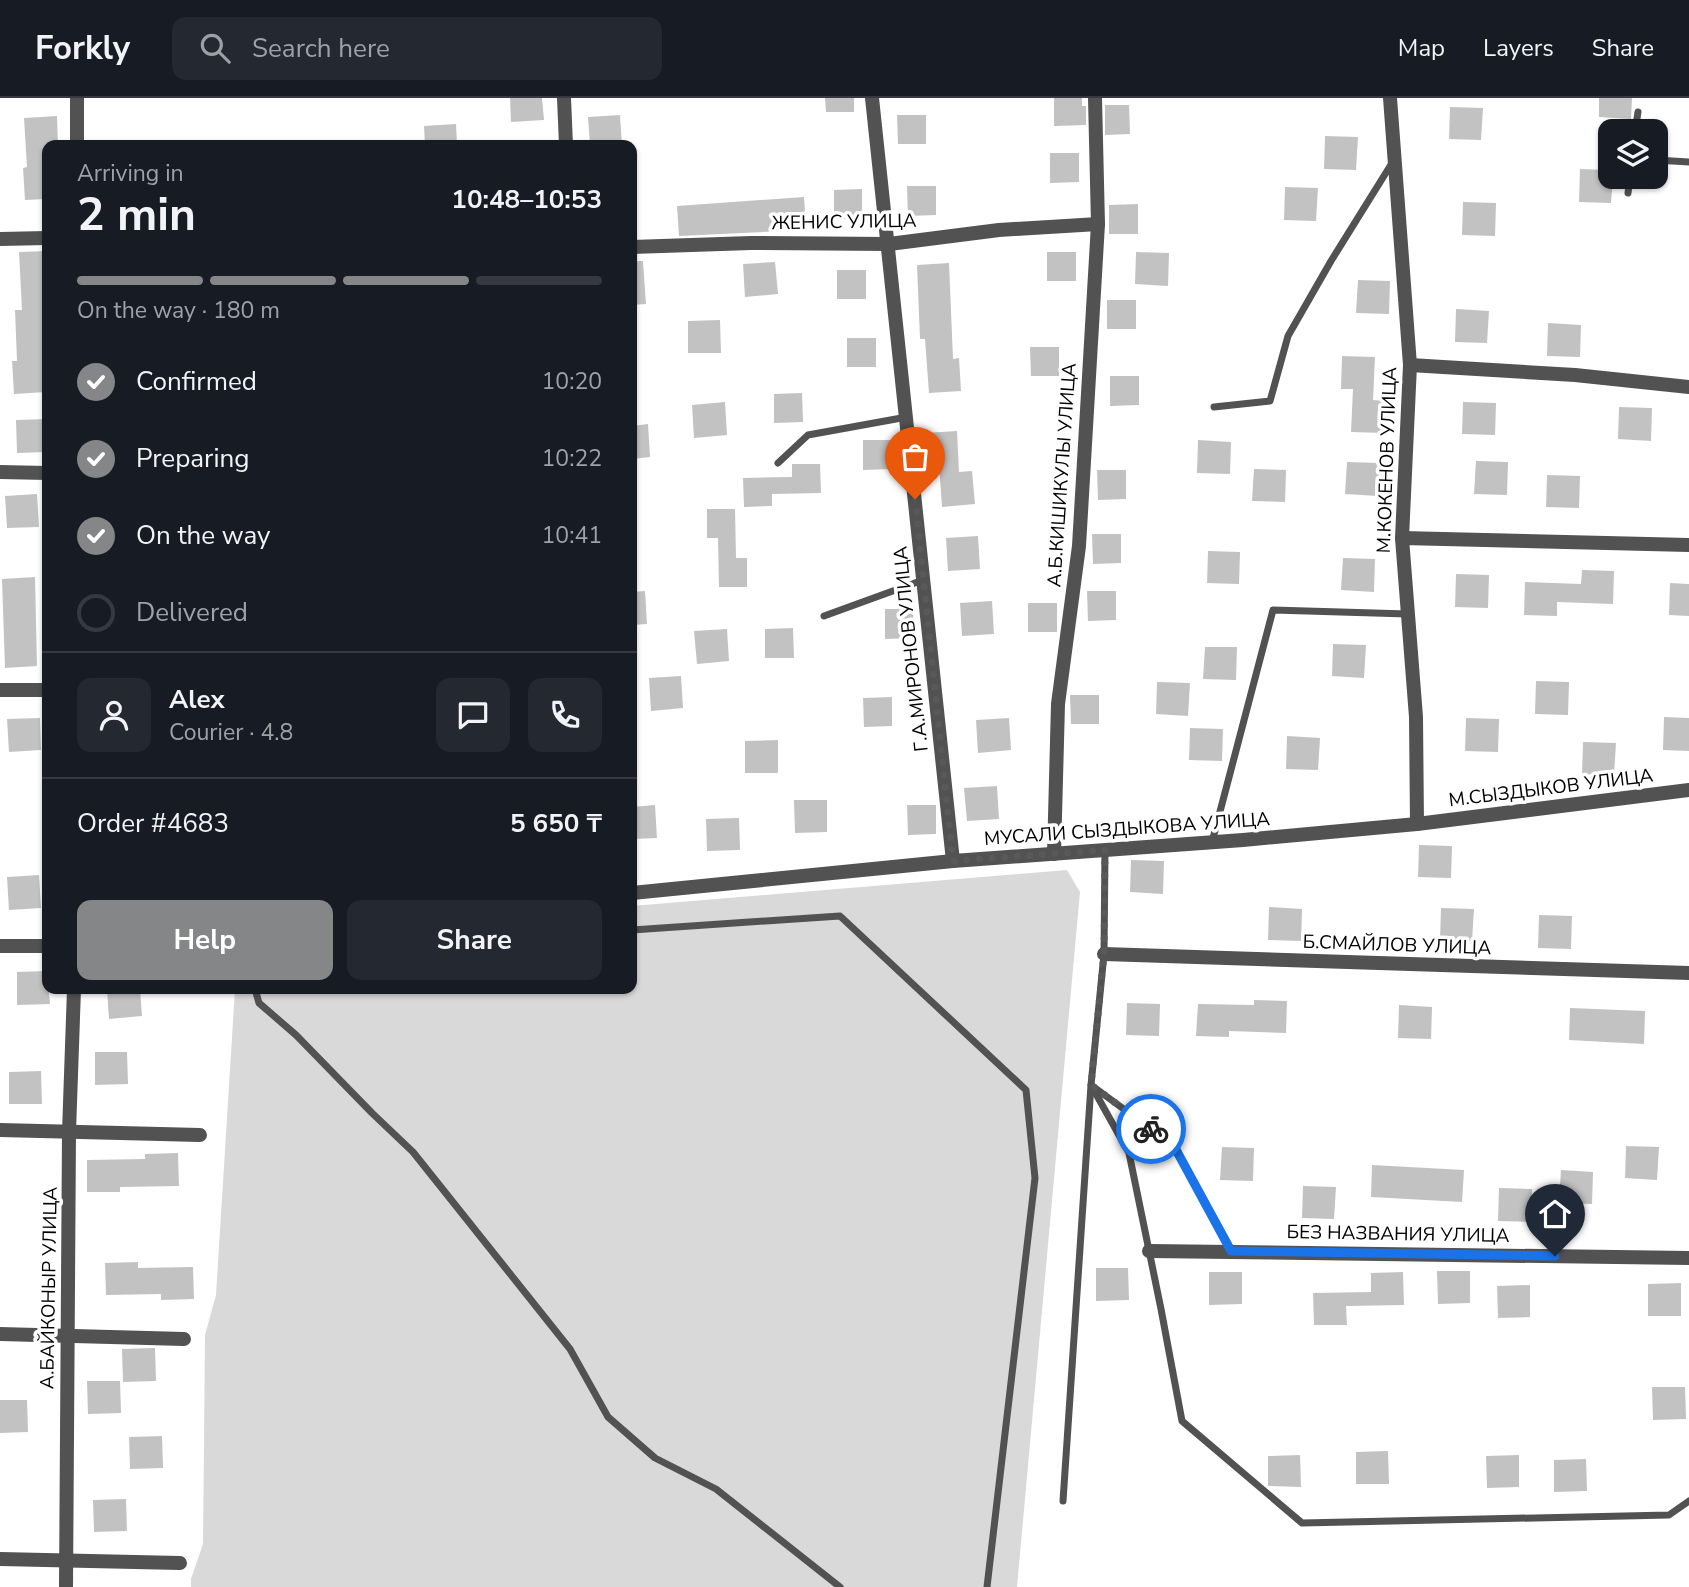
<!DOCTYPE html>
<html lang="en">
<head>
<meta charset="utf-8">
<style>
	:root { --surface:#171b24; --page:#242831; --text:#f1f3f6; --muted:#9ea1a6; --line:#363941; --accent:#858687 }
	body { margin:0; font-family:"Nunito Sans",sans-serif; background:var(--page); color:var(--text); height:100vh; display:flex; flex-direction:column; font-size:26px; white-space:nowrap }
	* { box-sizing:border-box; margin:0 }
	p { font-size:23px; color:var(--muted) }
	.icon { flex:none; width:38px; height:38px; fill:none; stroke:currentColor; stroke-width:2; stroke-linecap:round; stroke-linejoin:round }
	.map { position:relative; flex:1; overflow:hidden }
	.sheet { position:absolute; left:42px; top:42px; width:595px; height:854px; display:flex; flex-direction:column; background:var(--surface); border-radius:14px; box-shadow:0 2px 5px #0004 }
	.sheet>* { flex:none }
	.tools { position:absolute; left:1598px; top:21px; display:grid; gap:14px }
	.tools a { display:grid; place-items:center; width:70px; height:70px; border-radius:14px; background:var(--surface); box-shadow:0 2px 5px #0004; font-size:35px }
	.pin { position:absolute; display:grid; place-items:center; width:60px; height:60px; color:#fff; margin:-72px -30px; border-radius:50% 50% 50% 0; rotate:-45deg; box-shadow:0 0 7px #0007 }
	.pin .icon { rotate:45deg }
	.courier { position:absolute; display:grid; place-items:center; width:70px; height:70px; margin:-35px; border:5px solid #1a73e8; border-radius:50%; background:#fff; color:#222; box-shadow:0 2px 9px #0007 }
	.summary em { font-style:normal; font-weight:700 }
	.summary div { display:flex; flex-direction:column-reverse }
	.summary { display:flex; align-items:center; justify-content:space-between; height:119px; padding:0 35px }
	h1 { font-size:46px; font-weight:700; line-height:52px }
	.bar { display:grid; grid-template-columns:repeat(4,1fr); gap:10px 7px; align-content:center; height:84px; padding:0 35px }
	.bar i { height:9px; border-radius:5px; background:var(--line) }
	.bar .selected { background:var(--accent) }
	.bar p { grid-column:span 4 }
	.line { display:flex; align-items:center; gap:18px; padding:0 35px; border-top:2px solid var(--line) }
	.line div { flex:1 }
	.round { display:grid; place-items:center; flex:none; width:74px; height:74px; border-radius:14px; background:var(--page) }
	ol { padding:0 35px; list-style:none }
	li { display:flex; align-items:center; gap:21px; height:77px }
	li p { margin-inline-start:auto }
	li .icon { padding:7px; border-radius:50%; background:var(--accent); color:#fff; stroke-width:4 }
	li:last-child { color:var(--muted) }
	li i { width:38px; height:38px; border:4px solid var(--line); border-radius:50% }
	.cta { display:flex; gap:14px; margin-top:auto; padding:14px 35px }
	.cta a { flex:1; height:80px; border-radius:14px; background:var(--accent); color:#fff; font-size:28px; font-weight:700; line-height:80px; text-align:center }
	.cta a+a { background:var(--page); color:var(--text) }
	header { display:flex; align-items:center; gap:42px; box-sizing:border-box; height:98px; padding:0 35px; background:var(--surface); border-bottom:2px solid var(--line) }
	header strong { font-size:33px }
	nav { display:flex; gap:38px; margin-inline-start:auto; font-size:24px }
	.search { width:490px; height:63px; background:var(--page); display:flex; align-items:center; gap:18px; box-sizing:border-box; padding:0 24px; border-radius:14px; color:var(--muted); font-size:26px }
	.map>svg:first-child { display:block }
	.green { fill:#d9d9d9 }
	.building { fill:#c2c2c2 }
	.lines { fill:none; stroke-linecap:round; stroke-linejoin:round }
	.service { stroke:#525252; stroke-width:7 }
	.minor { stroke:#525252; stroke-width:14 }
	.done { stroke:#595959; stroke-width:7; stroke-dasharray:0 12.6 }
	.route { stroke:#1a73e8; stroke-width:9 }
	.labels { text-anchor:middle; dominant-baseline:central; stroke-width:7; stroke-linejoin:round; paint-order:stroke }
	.street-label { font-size:19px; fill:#000; stroke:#fff }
</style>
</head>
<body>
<header>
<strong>Forkly</strong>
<div class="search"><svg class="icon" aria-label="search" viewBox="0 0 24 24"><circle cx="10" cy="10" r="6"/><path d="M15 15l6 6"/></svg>Search here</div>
<nav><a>Map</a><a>Layers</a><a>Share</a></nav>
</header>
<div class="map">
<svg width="1689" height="1489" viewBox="0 0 1689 1489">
	<rect width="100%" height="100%" fill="#fff"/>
	<!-- green -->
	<path class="green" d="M1067,772L1080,794L1017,1489H191V1481L203,1446L205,1237L216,1197L235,891H632V808Z"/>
	<!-- building -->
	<g class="building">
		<path d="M510,0H542L544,22L511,24Z"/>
		<path d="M825,0H854V14H826Z"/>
		<path d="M1054,0H1082V8H1086V27L1054,28Z"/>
		<path d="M1599,0H1632L1631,21L1599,19Z"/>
		<path d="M1105,7H1129L1130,36L1105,37Z"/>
		<path d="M1450,9L1483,10L1481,42L1449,41Z"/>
		<path d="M620,17L622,47H590L588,19Z"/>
		<path d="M897,17H926V46H898Z"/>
		<path d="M57,18L58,47H47V101L25,102L23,70L27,69L24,20Z"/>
		<path d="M456,26L457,47H425L424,28Z"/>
		<path d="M1325,38L1358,39L1356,72L1324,71Z"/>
		<path d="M1050,55H1079V84L1050,85Z"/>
		<path d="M1580,71L1610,72V79H1613L1611,105L1579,104Z"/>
		<path d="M907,88H936V117L908,118Z"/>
		<path d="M1285,89L1318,90L1316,123L1284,122Z"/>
		<path d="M862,91V121H834V92Z"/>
		<path d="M804,99L806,132L679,138L677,108Z"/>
		<path d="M1463,104L1496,105L1495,138L1462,137Z"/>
		<path d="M1138,106V136H1109V107Z"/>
		<path d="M47,153V243H44L46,294L14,296L12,263H17L15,212H22L19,154Z"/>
		<rect x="1047" y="154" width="29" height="29"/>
		<path d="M1136,154L1169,155L1168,188L1135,186Z"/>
		<path d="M632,163H643L646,206L632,207Z"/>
		<path d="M775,164L778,196L745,199L743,166Z"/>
		<path d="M949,165L953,261L959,260L961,293L929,295L925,241H920L917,167Z"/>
		<rect x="837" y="172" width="29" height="29"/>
		<path d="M1358,182L1390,183L1389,216L1356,215Z"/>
		<rect x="1107" y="202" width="29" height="29"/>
		<path d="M1456,211L1489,213L1487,245L1455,244Z"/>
		<path d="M720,222L721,255H688V223Z"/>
		<path d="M1548,225L1581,227L1580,259L1547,258Z"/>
		<rect x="847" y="240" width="29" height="29"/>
		<path d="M1030,249H1059V278H1031Z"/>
		<path d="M1342,258L1375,259L1373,302L1385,303L1384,335L1351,334L1353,291H1341Z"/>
		<path d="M1110,278H1139V307L1110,308Z"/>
		<path d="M802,295L803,324L774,325V296Z"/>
		<path d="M725,304L727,337L694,340L692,307Z"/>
		<path d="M1463,304L1496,305L1495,337L1462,336Z"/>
		<path d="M1619,309L1652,310L1651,343L1618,341Z"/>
		<path d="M47,321V354L17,355L16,322Z"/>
		<path d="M648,326L650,359L632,361V328Z"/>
		<path d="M957,333L959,374L972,373L975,406L942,409L939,367L926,368L924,335Z"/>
		<path d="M863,342H892V371L863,372Z"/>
		<path d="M1198,342L1231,344L1230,376L1197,375Z"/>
		<path d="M1476,363L1508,364L1507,397L1474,396Z"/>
		<path d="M1347,364L1379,365L1378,398L1345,396Z"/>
		<path d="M792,366H820L821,395L772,396V408L744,409L743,380L792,379Z"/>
		<path d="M1254,371L1286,372L1285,404L1252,403Z"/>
		<path d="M1097,372H1126V401L1098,402Z"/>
		<path d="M1547,377L1580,378L1579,410L1546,409Z"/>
		<path d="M37,396L39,429L7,430L5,398Z"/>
		<path d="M707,411H735L736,460H747V489H719L718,440H707Z"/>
		<path d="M1092,436H1121V465L1093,466Z"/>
		<path d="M978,438L980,471L948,473L946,440Z"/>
		<path d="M1208,453L1240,454L1239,486L1207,485Z"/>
		<path d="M1343,460L1375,461L1374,494L1341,492Z"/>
		<path d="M1582,472L1614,473L1613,506L1557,504V518L1524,517L1525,484L1581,486Z"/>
		<path d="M1456,476L1489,477L1488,510L1455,509Z"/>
		<path d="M35,479L37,568L5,570L2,481Z"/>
		<path d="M1670,485L1689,486V518L1669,517Z"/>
		<path d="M645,493L647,526L632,527V494Z"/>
		<path d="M1087,493H1116V522L1088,523Z"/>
		<path d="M992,503L994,536L962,538L960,505Z"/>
		<rect x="1028" y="505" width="29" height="29"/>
		<path d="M885,511H913L914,540L885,541Z"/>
		<path d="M793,530L794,560H765V531Z"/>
		<path d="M727,531L729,563L697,566L694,533Z"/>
		<path d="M1333,546L1366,547L1364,580L1332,578Z"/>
		<path d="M1205,549H1237L1236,582L1203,581Z"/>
		<path d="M681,578L683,610L651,613L649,580Z"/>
		<path d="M1536,583L1569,584L1568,617L1535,616Z"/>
		<path d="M1157,584L1190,585L1188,618L1156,616Z"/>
		<path d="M1070,597H1099V626H1071Z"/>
		<path d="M892,599V628L864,629L863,600Z"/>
		<path d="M1664,619L1689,620V653L1663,652Z"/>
		<path d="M40,620L41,652L9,654L7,621Z"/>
		<path d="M1009,620L1011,652L978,655L976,622Z"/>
		<path d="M1466,620L1499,621L1498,654L1465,653Z"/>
		<path d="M1190,630L1223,631L1222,663L1189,662Z"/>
		<path d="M1287,638L1320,640L1318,672L1286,671Z"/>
		<path d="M778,642V675H745V643Z"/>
		<path d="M1583,644L1616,645L1614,677L1582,676Z"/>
		<path d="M997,688L999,721L967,723L964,690Z"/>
		<path d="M794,702H827V734L795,735Z"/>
		<path d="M655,707L657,740L632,741V709Z"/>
		<path d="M907,707H936V736L908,737Z"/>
		<path d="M739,720L740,752L707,753L706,721Z"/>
		<path d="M1419,747L1452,748L1451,780L1418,779Z"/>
		<path d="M1131,762L1164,763L1163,796L1130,794Z"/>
		<path d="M39,777L41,810L9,812L7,779Z"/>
		<path d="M1269,809L1302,811L1301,843L1268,842Z"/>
		<path d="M1441,810L1474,811L1472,843L1440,842Z"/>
		<path d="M1539,817L1572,818L1571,851L1538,850Z"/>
		<path d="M47,873L50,906L17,907V874Z"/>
		<path d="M107,891H140L142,918L109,921Z"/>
		<path d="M1254,902L1287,903L1286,935L1229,933V939L1196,938L1198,906L1254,907Z"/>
		<path d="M1127,905L1160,906L1159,938L1126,937Z"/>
		<path d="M1399,907L1432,909L1431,941L1398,940Z"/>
		<path d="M1570,910L1645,913L1644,946L1569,942Z"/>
		<path d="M95,954H127L128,986L95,987Z"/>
		<path d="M41,973L42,1006H9V974Z"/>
		<path d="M1626,1048L1659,1049L1657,1082L1625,1080Z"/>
		<path d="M1222,1049L1254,1050L1253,1083L1220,1082Z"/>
		<path d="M178,1055L179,1088L120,1089V1094H87V1062L145,1061V1056Z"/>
		<path d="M1372,1067L1464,1072L1462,1104L1371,1099Z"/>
		<path d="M1561,1072L1593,1074L1592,1106L1559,1105Z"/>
		<path d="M1303,1088L1336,1089L1334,1121L1302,1120Z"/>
		<path d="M1499,1090L1532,1091L1531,1124L1498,1123Z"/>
		<path d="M138,1164V1170L193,1169L194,1201L161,1202V1196L106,1197L105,1165Z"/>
		<path d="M1096,1170H1128L1129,1202L1096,1203Z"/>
		<path d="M1437,1173H1470V1205L1438,1206Z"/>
		<path d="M1209,1174H1242V1206L1209,1207Z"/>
		<path d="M1403,1174L1404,1207L1346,1208L1347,1227H1314L1313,1195L1371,1194V1175Z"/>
		<path d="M1681,1185V1218H1648V1186Z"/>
		<path d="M1530,1187V1219L1498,1220L1497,1188Z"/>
		<path d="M155,1250L156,1283L123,1284L122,1251Z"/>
		<path d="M87,1283H120L121,1315L88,1316Z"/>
		<path d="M1652,1289H1685L1686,1321L1653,1322Z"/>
		<path d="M0,1302H27L28,1334L0,1335Z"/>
		<path d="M162,1338L163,1370L130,1371L129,1339Z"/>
		<path d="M1388,1353L1389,1386H1356V1354Z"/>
		<path d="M1300,1357L1301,1389L1268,1388V1358Z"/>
		<path d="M1519,1357V1389L1487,1390L1486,1358Z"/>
		<path d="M1586,1361L1587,1393L1554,1394V1362Z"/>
		<path d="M126,1401L127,1433L94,1434L93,1402Z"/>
	</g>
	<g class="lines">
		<!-- service -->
		<g class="service">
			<path d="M1635,33L1638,14"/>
			<path d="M1656,62L1689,64"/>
			<path d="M1628,95L1630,79"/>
			<path d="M1214,309L1270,303L1288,238L1331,163L1392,65"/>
			<path d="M778,365L808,337L907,319"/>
			<path d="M824,518L923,482"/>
			<path d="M1212,744L1273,512L1408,516"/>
			<path d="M632,832L840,818L1026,992L1035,1080L987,1489"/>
			<path d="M255,891L259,905L296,937L372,1015L413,1054L570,1251L608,1319L655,1360L716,1391L840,1489"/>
			<path d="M1232,1153L1174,1048L1091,987L1129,1055L1161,1211L1182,1323L1302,1425L1669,1417L1689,1403"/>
			<path d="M1063,1403L1091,987L1104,856L1105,752"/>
		</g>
		<!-- minor -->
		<g class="minor">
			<path d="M77,0V47"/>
			<path d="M564,0L566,47"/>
			<path d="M872,0L953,763"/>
			<path d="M1390,0L1410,267L1402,440L1416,619L1417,726"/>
			<path d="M0,141L47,140"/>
			<path d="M632,149L751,145L889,146L999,132L1098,126"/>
			<path d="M1410,267L1575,277L1689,289"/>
			<path d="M0,374L47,375"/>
			<path d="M1402,440L1689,447"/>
			<path d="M0,592H47"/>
			<path d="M1054,756L1058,606L1079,448L1098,126L1095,0"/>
			<path d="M632,795L953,763L1243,742L1417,726L1689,692"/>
			<path d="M0,848H47"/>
			<path d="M1104,856L1689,875"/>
			<path d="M0,1032L200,1037"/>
			<path d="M1149,1153L1689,1160"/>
			<path d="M0,1236L184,1241"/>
			<path d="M0,1461L180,1465"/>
			<path d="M66,1489L69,1034L74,891"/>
		</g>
	</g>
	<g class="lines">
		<!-- done -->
		<path class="done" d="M915,401L953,763L1105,752L1104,856L1091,987L1151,1031"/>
		<!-- route -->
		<path class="route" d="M1151,1031L1174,1048L1231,1153L1555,1158"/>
	</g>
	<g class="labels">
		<!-- street labels -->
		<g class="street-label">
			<text transform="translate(844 124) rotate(-1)">ЖЕНИС УЛИЦА</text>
			<text transform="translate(1387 362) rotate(-88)">М.КОКЕНОВ УЛИЦА</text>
			<text transform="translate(1062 377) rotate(-86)">А.Б.КИШИКУЛЫ УЛИЦА</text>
			<text transform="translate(911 551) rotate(-96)">Г.А.МИРОНОВ УЛИЦА</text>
			<text transform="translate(1551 690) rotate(-7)">М.СЫЗДЫКОВ УЛИЦА</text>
			<text transform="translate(1127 731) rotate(-4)">МУСАЛИ СЫЗДЫКОВА УЛИЦА</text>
			<text transform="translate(1397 847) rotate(2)">Б.СМАЙЛОВ УЛИЦА</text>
			<text transform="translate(1398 1136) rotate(1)">БЕЗ НАЗВАНИЯ УЛИЦА</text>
			<text transform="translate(49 1190) rotate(-89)">А.БАЙКОНЫР УЛИЦА</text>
		</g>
	</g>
</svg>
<div class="tools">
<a><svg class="icon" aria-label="layers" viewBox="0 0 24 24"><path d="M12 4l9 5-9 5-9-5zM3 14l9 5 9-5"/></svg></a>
</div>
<div class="pin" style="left:915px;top:401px;background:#ea580c"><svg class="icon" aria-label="bag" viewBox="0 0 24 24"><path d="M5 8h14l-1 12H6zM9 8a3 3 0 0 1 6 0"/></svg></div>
<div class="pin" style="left:1555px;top:1158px;background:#1f2937"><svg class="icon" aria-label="home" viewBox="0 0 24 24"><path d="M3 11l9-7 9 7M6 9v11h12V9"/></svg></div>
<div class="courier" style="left:1151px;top:1031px"><svg class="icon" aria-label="bike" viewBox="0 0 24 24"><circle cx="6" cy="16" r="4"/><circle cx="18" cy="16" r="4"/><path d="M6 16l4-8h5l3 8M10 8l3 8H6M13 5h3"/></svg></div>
<section class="sheet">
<div class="summary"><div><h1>2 min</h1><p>Arriving in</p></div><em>10:48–10:53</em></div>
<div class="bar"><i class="selected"></i><i class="selected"></i><i class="selected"></i><i></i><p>On the way · 180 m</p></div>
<ol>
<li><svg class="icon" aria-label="check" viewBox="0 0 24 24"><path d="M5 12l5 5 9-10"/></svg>Confirmed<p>10:20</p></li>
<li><svg class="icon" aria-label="check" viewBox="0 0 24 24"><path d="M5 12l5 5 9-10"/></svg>Preparing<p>10:22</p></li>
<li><svg class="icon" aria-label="check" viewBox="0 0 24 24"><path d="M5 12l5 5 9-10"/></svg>On the way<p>10:41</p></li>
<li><i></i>Delivered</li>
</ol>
<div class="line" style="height:126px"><a class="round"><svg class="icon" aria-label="person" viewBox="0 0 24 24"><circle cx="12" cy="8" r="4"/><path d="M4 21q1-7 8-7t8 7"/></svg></a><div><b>Alex</b><p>Courier · 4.8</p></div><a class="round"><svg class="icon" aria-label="chat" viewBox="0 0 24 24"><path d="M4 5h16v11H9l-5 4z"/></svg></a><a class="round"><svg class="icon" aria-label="phone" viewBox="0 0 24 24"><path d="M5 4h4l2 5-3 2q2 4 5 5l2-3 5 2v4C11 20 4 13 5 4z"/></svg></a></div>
<div class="line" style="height:91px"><div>Order #4683</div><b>5 650 ₸</b></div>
<div class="cta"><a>Help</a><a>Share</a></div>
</section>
</div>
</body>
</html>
